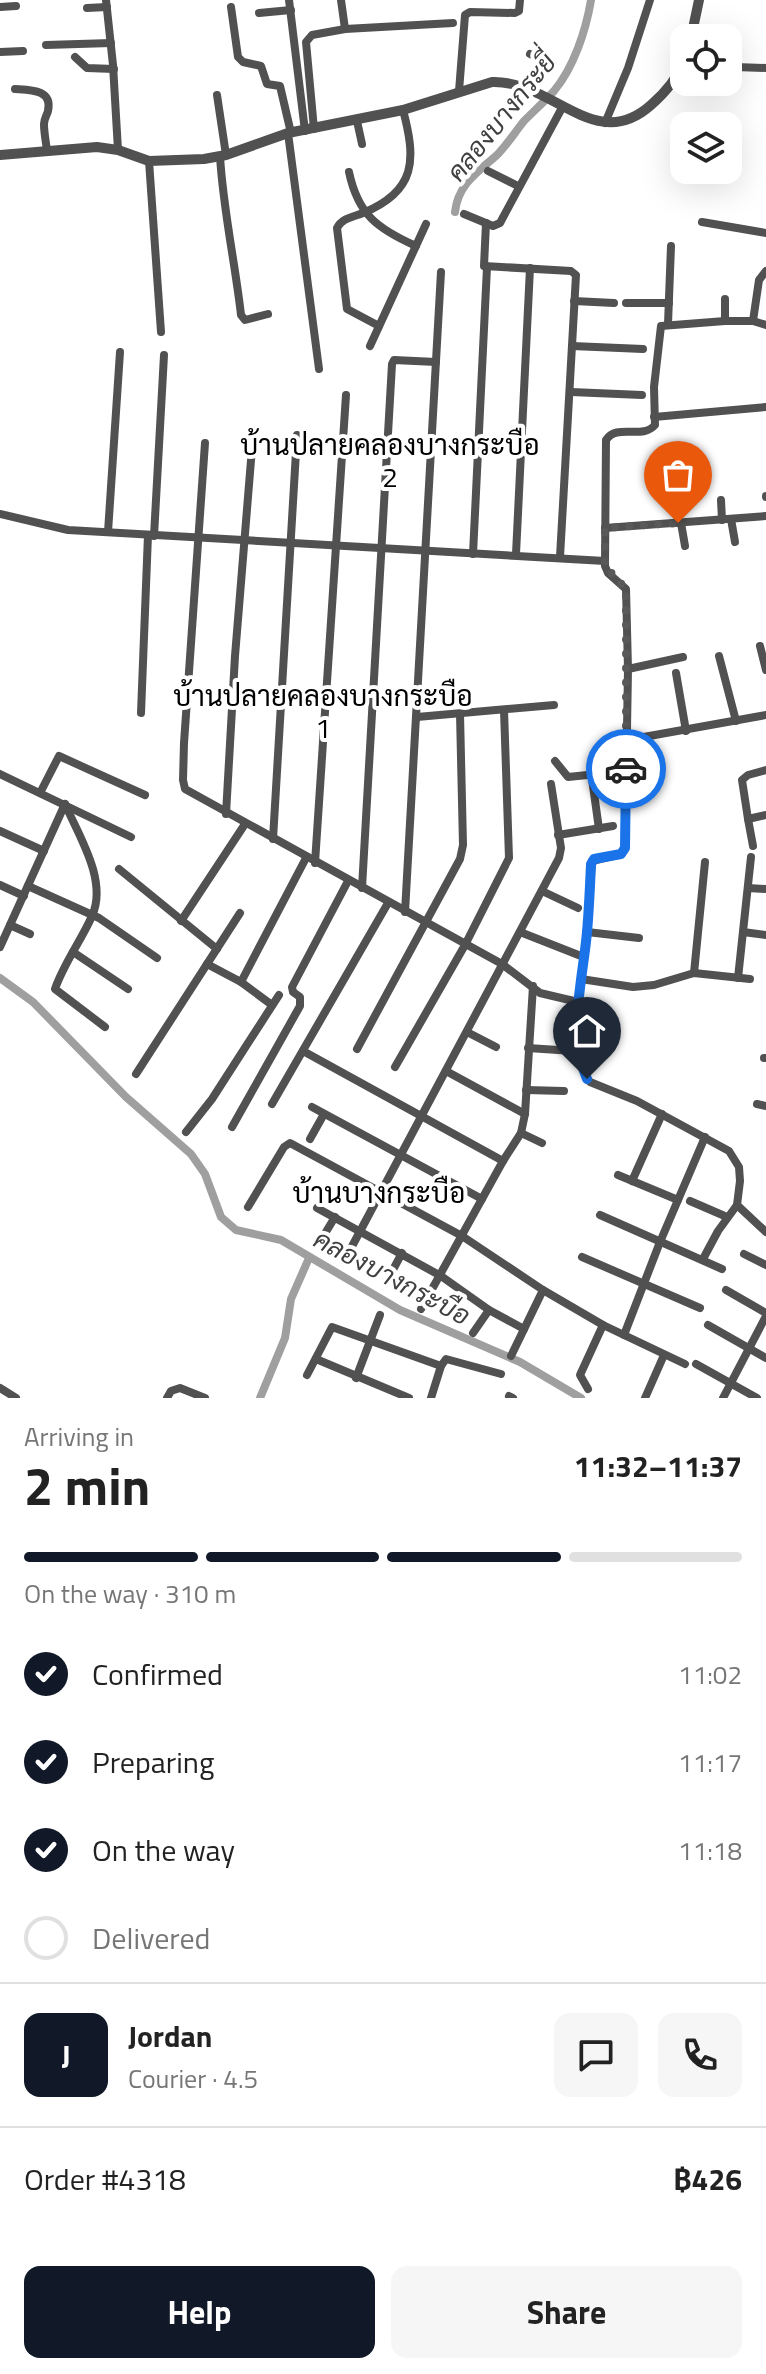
<!DOCTYPE html>
<html lang="en">
<head>
<meta charset="utf-8">
<style>
	:root { --surface:#fff; --page:#f6f6f6; --text:#222; --muted:#767676; --line:#e0e0e0; --accent:#111827 }
	body { margin:0; font-family:"Titillium Web",Sarabun,sans-serif; background:var(--page); color:var(--text); height:100vh; display:flex; flex-direction:column; font-size:30px; white-space:nowrap }
	* { box-sizing:border-box; margin:0 }
	p { font-size:26px; color:var(--muted) }
	.icon { flex:none; width:44px; height:44px; fill:none; stroke:currentColor; stroke-width:2; stroke-linecap:round; stroke-linejoin:round }
	.map { position:relative; height:1398px; overflow:hidden }
	.sheet { display:flex; flex-direction:column; background:var(--surface); flex:1 }
	.sheet>* { flex:none }
	.tools { position:absolute; left:670px; top:24px; display:grid; gap:16px }
	.tools a { display:grid; place-items:center; width:72px; height:72px; border-radius:16px; background:var(--surface); box-shadow:0 8px 32px #0002; font-size:40px }
	.pin { position:absolute; display:grid; place-items:center; width:68px; height:68px; color:#fff; margin:-82px -34px; border-radius:50% 50% 50% 0; rotate:-45deg; box-shadow:0 0 8px #0007 }
	.pin .icon { rotate:45deg }
	.courier { position:absolute; display:grid; place-items:center; width:80px; height:80px; margin:-40px; border:6px solid #1a73e8; border-radius:50%; background:#fff; color:#222; box-shadow:0 2px 10px #0007 }
	.head em { font-style:normal; font-weight:700 }
	.head div { display:flex; flex-direction:column-reverse }
	.head { display:flex; align-items:center; justify-content:space-between; height:136px; padding:0 24px }
	h1 { font-size:52px; font-weight:700; line-height:60px }
	.bar { display:grid; grid-template-columns:repeat(4,1fr); gap:12px 8px; align-content:center; height:96px; padding:0 24px }
	.bar i { height:10px; border-radius:6px; background:var(--line) }
	.bar .active { background:var(--accent) }
	.bar p { grid-column:span 4 }
	.line { display:flex; align-items:center; gap:20px; padding:0 24px; border-top:2px solid var(--line) }
	.line div { flex:1 }
	.round { display:grid; place-items:center; flex:none; width:84px; height:84px; border-radius:16px; background:var(--page) }
	ol { padding:0 24px; list-style:none }
	li { display:flex; align-items:center; gap:24px; height:88px }
	li p { margin-inline-start:auto }
	li .icon { padding:8px; border-radius:50%; background:var(--accent); color:#fff; stroke-width:4 }
	li:last-child { color:var(--muted) }
	li i { width:44px; height:44px; border:4px solid var(--line); border-radius:50% }
	.primary-button { display:flex; gap:16px; margin-top:auto; padding:16px 24px }
	.primary-button a { flex:1; height:92px; border-radius:16px; background:var(--accent); color:#fff; font-size:32px; font-weight:700; line-height:92px; text-align:center }
	.primary-button a+a { background:var(--page); color:var(--text) }
	.map>svg:first-child { display:block }
	.lines { fill:none; stroke-linecap:round; stroke-linejoin:round }
	.canal { stroke:#9f9f9f; stroke-width:8 }
	.minor { stroke:#515151; stroke-width:8 }
	.tertiary { stroke:#515151; stroke-width:10 }
	.done { stroke:#595959; stroke-width:8; stroke-dasharray:0 14.4 }
	.route { stroke:#1a73e8; stroke-width:10 }
	.labels { text-anchor:middle; dominant-baseline:central; stroke-width:8; stroke-linejoin:round; paint-order:stroke }
	.water-label { font-size:26px; font-style:italic; fill:#404040; stroke:#fff }
	.quarter-label { font-size:28px; fill:#000; stroke:#fff }
</style>
</head>
<body>
<div class="map">
<svg width="766" height="1398" viewBox="0 0 766 1398">
	<rect width="100%" height="100%" fill="#fff"/>
	<g class="lines">
		<!-- canal -->
		<g class="canal">
			<path d="M455,212C458,184 478,172 497,155C507,145 515,132 524,121C534,111 545,101 554,91C574,67 586,30 591,0"/>
			<path d="M0,978L33,1002L126,1097L191,1154L205,1174L221,1217L236,1230L281,1240L400,1310L520,1362L581,1398"/>
			<path d="M260,1398L285,1338L291,1299L309,1258"/>
		</g>
		<!-- minor -->
		<g class="minor">
			<path d="M106,0L113,65L118,150"/>
			<path d="M289,0L305,131"/>
			<path d="M0,7L16,6"/>
			<path d="M231,7L238,57L243,62L261,66L267,84L280,86L291,133"/>
			<path d="M87,8L107,7"/>
			<path d="M259,13L291,10"/>
			<path d="M345,29L453,23"/>
			<path d="M46,45L111,43"/>
			<path d="M0,52L23,51"/>
			<path d="M75,57L87,68L114,69"/>
			<path d="M728,62L735,67L766,68"/>
			<path d="M527,88L543,64L540,59L530,54"/>
			<path d="M15,89C29,90 53,89 48,111C47,115 44,119 44,124C44,133 46,142 47,151"/>
			<path d="M459,91L465,15L470,12L515,13L519,11L520,0"/>
			<path d="M217,95L226,155"/>
			<path d="M357,121L362,144"/>
			<path d="M605,123L628,68L650,0"/>
			<path d="M314,129L306,42L312,35L345,29L341,0"/>
			<path d="M288,133L319,369"/>
			<path d="M220,156C223,209 235,262 241,315L245,320L268,314"/>
			<path d="M149,161L161,332"/>
			<path d="M488,171L518,186"/>
			<path d="M349,172C358,215 378,229 416,246"/>
			<path d="M464,214L493,226L500,223L563,106"/>
			<path d="M702,222L766,233"/>
			<path d="M486,223L484,266L571,271L576,275L560,557"/>
			<path d="M766,271L759,280L753,321H725L661,326L654,387L655,425C642,440 617,423 606,440L605,566L608,573L626,589L628,669L625,848L621,854L592,861L587,932L578,1002V1044L585,1075L590,1082L637,1101L729,1151L739,1167L740,1181L737,1205L766,1232"/>
			<path d="M574,301L614,303"/>
			<path d="M626,303H669"/>
			<path d="M725,321V299"/>
			<path d="M753,321L766,325"/>
			<path d="M668,324L671,246"/>
			<path d="M379,326L347,309L337,228C342,218 353,217 363,213C417,191 416,159 403,110"/>
			<path d="M370,346L426,224"/>
			<path d="M572,346L643,349"/>
			<path d="M571,392L642,395"/>
			<path d="M654,417L766,407"/>
			<path d="M205,443L184,743L183,780L185,789L502,964L540,993L578,1002"/>
			<path d="M766,496V497"/>
			<path d="M721,500L722,520"/>
			<path d="M677,503L678,523"/>
			<path d="M0,514L68,530L605,561"/>
			<path d="M731,519L735,542"/>
			<path d="M681,523L685,546"/>
			<path d="M605,528L766,516"/>
			<path d="M108,532L120,352"/>
			<path d="M154,536L164,355"/>
			<path d="M473,554L487,267"/>
			<path d="M516,554L530,268"/>
			<path d="M760,646L766,670"/>
			<path d="M719,656L736,721"/>
			<path d="M628,669L683,657"/>
			<path d="M676,673L686,731"/>
			<path d="M141,713L148,535"/>
			<path d="M417,717L554,705"/>
			<path d="M627,740L766,715"/>
			<path d="M555,761L568,777L626,771"/>
			<path d="M766,770L748,775L742,780L748,819L766,815"/>
			<path d="M0,774L131,837"/>
			<path d="M592,779L599,829"/>
			<path d="M40,793L59,756L145,795"/>
			<path d="M65,804C79,836 108,881 92,916C81,941 64,963 55,989L105,1027"/>
			<path d="M226,814L235,656L252,448"/>
			<path d="M748,819L753,846"/>
			<path d="M0,831L44,851"/>
			<path d="M558,835L613,826"/>
			<path d="M273,839L297,435"/>
			<path d="M315,863L346,395"/>
			<path d="M119,869L217,949"/>
			<path d="M0,885L24,896"/>
			<path d="M28,886L99,918L157,958"/>
			<path d="M362,888L392,364L394,360L436,362"/>
			<path d="M748,888L766,889"/>
			<path d="M542,891L578,908"/>
			<path d="M405,912L441,272"/>
			<path d="M181,921L245,824"/>
			<path d="M10,925L30,934"/>
			<path d="M520,932L581,956"/>
			<path d="M587,932L639,938"/>
			<path d="M743,932L766,935"/>
			<path d="M0,947L65,804"/>
			<path d="M73,952L128,989"/>
			<path d="M207,964L241,982L272,1005"/>
			<path d="M694,973L705,862"/>
			<path d="M738,978L751,857"/>
			<path d="M581,979L633,987L654,985L694,973L750,979"/>
			<path d="M241,982L306,858"/>
			<path d="M467,1032L496,1047"/>
			<path d="M528,1048L573,1051"/>
			<path d="M357,1049L460,859L463,845L460,714"/>
			<path d="M303,1051L503,1161"/>
			<path d="M764,1058H766"/>
			<path d="M395,1067L465,945L509,858L504,710"/>
			<path d="M446,1071L525,1114"/>
			<path d="M136,1074L240,913"/>
			<path d="M526,1090L564,1091"/>
			<path d="M272,1104L388,903"/>
			<path d="M757,1104L766,1106"/>
			<path d="M312,1107L482,1199"/>
			<path d="M232,1127L300,1006V997L293,992L292,987L348,881"/>
			<path d="M186,1132L212,1099L279,995"/>
			<path d="M521,1133L542,1143"/>
			<path d="M310,1139L324,1114"/>
			<path d="M618,1175L678,1200"/>
			<path d="M632,1181L662,1114"/>
			<path d="M690,1201L727,1217"/>
			<path d="M248,1207L284,1147L290,1143L462,1236L543,1290L603,1325L685,1364"/>
			<path d="M317,1208L441,1276L489,1310L524,1329"/>
			<path d="M600,1215L722,1269"/>
			<path d="M321,1240L335,1217"/>
			<path d="M349,1252L559,858L561,848L551,784"/>
			<path d="M744,1254L766,1265"/>
			<path d="M582,1257L700,1308"/>
			<path d="M703,1259L718,1231L737,1205"/>
			<path d="M388,1279L402,1253"/>
			<path d="M726,1290L766,1313"/>
			<path d="M421,1309L503,1161L521,1133L525,1114L533,986"/>
			<path d="M708,1325L766,1358"/>
			<path d="M473,1333L489,1310"/>
			<path d="M624,1335L660,1242L705,1137"/>
			<path d="M511,1356L543,1290"/>
			<path d="M316,1359L409,1398"/>
			<path d="M696,1364L757,1398"/>
			<path d="M307,1375L332,1327L441,1366"/>
			<path d="M356,1378L380,1315"/>
			<path d="M0,1388L16,1398"/>
			<path d="M588,1389L580,1375L603,1325"/>
			<path d="M509,1396L513,1398"/>
			<path d="M167,1398L171,1391L180,1388L205,1398"/>
			<path d="M431,1398L441,1366L446,1359L501,1374"/>
			<path d="M645,1398L664,1355"/>
			<path d="M723,1398L766,1316"/>
		</g>
		<!-- tertiary -->
		<g class="tertiary">
			<path d="M691,38L699,0"/>
			<path d="M0,155L97,147L118,150L149,161L204,159L226,155L288,133L403,110L492,82C553,80 595,155 651,105C666,92 677,79 684,61"/>
		</g>
	</g>
	<g class="lines">
		<!-- done -->
		<path class="done" d="M626,769V589L605,566V528L678,523"/>
		<!-- route -->
		<path class="route" d="M587,1079C567,1034 583,979 587,932C589,910 590,887 591,864L594,859L621,854L625,848L626,769"/>
	</g>
	<g class="labels">
		<!-- water labels -->
		<g class="water-label">
			<text transform="translate(501 117) rotate(-51)">คลองบางกระยี่</text>
			<text transform="translate(392 1277) rotate(28)">คลองบางกระบือ</text>
		</g>
		<!-- quarter labels -->
		<g class="quarter-label">
			<text x="390" y="444">บ้านปลายคลองบางกระบือ<tspan x="390" dy="32">2</tspan></text>
			<text x="323" y="695">บ้านปลายคลองบางกระบือ<tspan x="323" dy="32">1</tspan></text>
			<text x="379" y="1192">บ้านบางกระบือ</text>
		</g>
	</g>
</svg>
<div class="tools">
<a><svg class="icon" aria-label="locate" viewBox="0 0 24 24"><circle cx="12" cy="12" r="6"/><path d="M12 2v4M12 18v4M2 12h4M18 12h4"/></svg></a>
<a><svg class="icon" aria-label="layers" viewBox="0 0 24 24"><path d="M12 4l9 5-9 5-9-5zM3 14l9 5 9-5"/></svg></a>
</div>
<div class="pin" style="left:678px;top:523px;background:#ea580c"><svg class="icon" aria-label="bag" viewBox="0 0 24 24"><path d="M5 8h14l-1 12H6zM9 8a3 3 0 0 1 6 0"/></svg></div>
<div class="pin" style="left:587px;top:1079px;background:#1f2937"><svg class="icon" aria-label="home" viewBox="0 0 24 24"><path d="M3 11l9-7 9 7M6 9v11h12V9"/></svg></div>
<div class="courier" style="left:626px;top:769px"><svg class="icon" aria-label="car" viewBox="0 0 24 24"><path d="M5 17H2v-5l4-1 3-4h7l3 4 3 1v5h-3M9 17h6M6 11h13"/><circle cx="7" cy="17" r="2"/><circle cx="17" cy="17" r="2"/></svg></div>
</div>
<section class="sheet">
<div class="head"><div><h1>2 min</h1><p>Arriving in</p></div><em>11:32–11:37</em></div>
<div class="bar"><i class="active"></i><i class="active"></i><i class="active"></i><i></i><p>On the way · 310 m</p></div>
<ol>
<li><svg class="icon" aria-label="check" viewBox="0 0 24 24"><path d="M5 12l5 5 9-10"/></svg>Confirmed<p>11:02</p></li>
<li><svg class="icon" aria-label="check" viewBox="0 0 24 24"><path d="M5 12l5 5 9-10"/></svg>Preparing<p>11:17</p></li>
<li><svg class="icon" aria-label="check" viewBox="0 0 24 24"><path d="M5 12l5 5 9-10"/></svg>On the way<p>11:18</p></li>
<li><i></i>Delivered</li>
</ol>
<div class="line" style="height:144px"><b class="round" style="background:var(--accent);color:#fff">J</b><div><b>Jordan</b><p>Courier · 4.5</p></div><a class="round"><svg class="icon" aria-label="chat" viewBox="0 0 24 24"><path d="M4 5h16v11H9l-5 4z"/></svg></a><a class="round"><svg class="icon" aria-label="phone" viewBox="0 0 24 24"><path d="M5 4h4l2 5-3 2q2 4 5 5l2-3 5 2v4C11 20 4 13 5 4z"/></svg></a></div>
<div class="line" style="height:104px"><div>Order #4318</div><b>฿426</b></div>
<div class="primary-button"><a>Help</a><a>Share</a></div>
</section>
</body>
</html>
